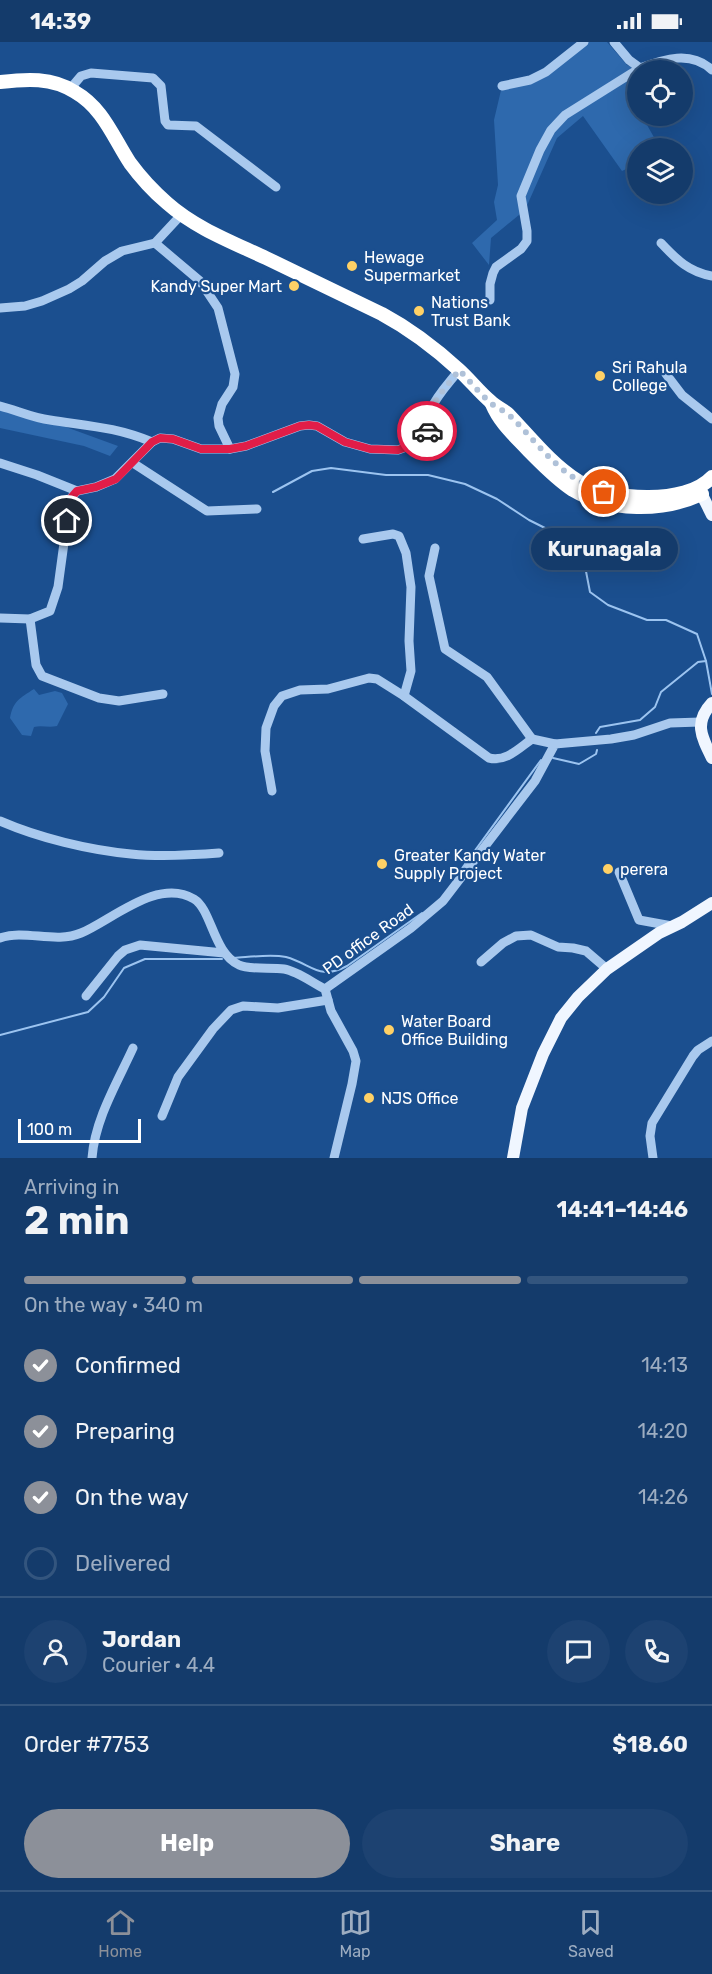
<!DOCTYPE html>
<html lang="en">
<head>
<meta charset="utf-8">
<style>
	:root { --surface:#143b6b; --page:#1d4271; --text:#f1f3f6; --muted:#9dadc1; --line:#33557e; --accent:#8c9099 }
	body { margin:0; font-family:Rubik,sans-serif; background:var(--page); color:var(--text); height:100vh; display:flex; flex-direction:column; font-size:22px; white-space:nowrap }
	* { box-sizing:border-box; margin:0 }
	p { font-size:20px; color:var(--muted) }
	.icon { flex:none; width:33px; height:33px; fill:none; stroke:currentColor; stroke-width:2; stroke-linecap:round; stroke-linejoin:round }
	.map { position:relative; height:1116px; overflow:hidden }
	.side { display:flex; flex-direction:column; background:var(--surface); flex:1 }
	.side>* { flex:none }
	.tools { position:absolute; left:627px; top:18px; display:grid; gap:12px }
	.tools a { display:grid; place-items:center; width:66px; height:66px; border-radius:50%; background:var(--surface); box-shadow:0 6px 24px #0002,0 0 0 2px var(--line); font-size:30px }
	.scale { position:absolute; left:18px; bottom:15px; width:123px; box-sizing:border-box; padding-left:6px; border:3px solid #fff; border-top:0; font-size:16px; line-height:21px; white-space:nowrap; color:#fff; -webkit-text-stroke:4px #1b4f8f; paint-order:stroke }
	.pin { position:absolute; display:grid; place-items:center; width:51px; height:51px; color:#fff; margin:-26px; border:3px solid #fff; border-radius:50%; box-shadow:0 2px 6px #0007 }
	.courier { position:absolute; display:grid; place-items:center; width:60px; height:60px; margin:-30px; border:4px solid #e11d48; border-radius:50%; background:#fff; color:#222; box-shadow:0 2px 8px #0007 }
	.bubble { position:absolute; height:42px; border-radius:21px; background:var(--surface); box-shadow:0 6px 24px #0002,0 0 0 2px var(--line); font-size:20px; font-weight:700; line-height:42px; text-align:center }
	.headline em { font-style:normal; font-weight:700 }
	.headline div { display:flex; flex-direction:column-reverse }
	.headline { display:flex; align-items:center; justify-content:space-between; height:102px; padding:0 24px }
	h1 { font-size:39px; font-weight:700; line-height:45px }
	.bar { display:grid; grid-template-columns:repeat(4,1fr); gap:9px 6px; align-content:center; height:72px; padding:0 24px }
	.bar i { height:8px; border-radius:4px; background:var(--line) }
	.bar .active { background:var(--accent) }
	.bar p { grid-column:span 4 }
	.line { display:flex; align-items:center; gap:15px; padding:0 24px; border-top:2px solid var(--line) }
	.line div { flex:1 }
	.round { display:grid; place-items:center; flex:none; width:63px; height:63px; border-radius:32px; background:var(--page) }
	ol { padding:0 24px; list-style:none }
	li { display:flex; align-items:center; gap:18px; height:66px }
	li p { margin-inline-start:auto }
	li .icon { padding:6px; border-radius:50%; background:var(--accent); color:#fff; stroke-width:4 }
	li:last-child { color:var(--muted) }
	li i { width:33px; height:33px; border:3px solid var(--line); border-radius:50% }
	.action { display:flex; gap:12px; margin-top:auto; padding:12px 24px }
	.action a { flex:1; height:69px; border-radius:36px; background:var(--accent); color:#fff; font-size:24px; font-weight:700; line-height:69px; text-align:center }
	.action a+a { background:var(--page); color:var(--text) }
	.status { display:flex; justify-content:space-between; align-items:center; height:42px; padding:0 30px; background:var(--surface); direction:ltr }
	.status svg { height:16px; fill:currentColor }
	.menu { display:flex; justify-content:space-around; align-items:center; height:84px; border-top:2px solid var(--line); background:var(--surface); font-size:16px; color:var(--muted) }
	.menu a { display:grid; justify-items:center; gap:3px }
	.menu .active { color:var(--accent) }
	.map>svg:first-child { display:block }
	.green { fill:#2e69ad }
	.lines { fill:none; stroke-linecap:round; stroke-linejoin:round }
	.stream { stroke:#9cc4f0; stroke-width:2 }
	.minor { stroke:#a9c9ee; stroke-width:9 }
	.major { stroke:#f0f6ff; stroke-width:12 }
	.highway { stroke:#fff; stroke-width:14 }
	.done { stroke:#afc1d8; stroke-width:6; stroke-dasharray:0 10.8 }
	.route { stroke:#e11d48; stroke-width:8 }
	.poi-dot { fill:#ffd166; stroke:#1b4f8f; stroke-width:2 }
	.labels { text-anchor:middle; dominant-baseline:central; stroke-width:4.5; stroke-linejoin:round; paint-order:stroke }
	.poi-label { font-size:16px; fill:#fff; stroke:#1b4f8f; text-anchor:start }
	.street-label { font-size:16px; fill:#fff; stroke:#1b4f8f }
</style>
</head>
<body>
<div class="status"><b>14:39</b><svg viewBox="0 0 49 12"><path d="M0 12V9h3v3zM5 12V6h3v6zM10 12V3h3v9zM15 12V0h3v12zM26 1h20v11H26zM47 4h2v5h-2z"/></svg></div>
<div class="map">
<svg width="712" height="1116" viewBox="0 0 712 1116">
	<rect width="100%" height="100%" fill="#1b4f8f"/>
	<!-- green -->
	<g class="green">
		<path d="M586,0H607L627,23L638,28V74H642L660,106H638L637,122L622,129L583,74L557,96L525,168L491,196L489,223L472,201L497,178L494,160L498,143L494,78L502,44L530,38Z"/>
		<path d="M0,361L118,404L110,414L84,404L0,386Z"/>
		<path d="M34,647L39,653L55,649L62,651L68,662L57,684C48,686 42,683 34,685L31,694L22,693L10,676C13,659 20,656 34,647Z"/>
	</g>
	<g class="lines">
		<!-- stream -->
		<g class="stream">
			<path d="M273,450L312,429L331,426L386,433H428L465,442L497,457L529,478L573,500L583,514L590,550L608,563L647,578H666L697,592L706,619"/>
			<path d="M596,691L600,685L640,678L655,665L661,650L698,620L706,619L712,652"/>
			<path d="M553,716L579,722L596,712L597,708"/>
			<path d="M460,829L541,718"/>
			<path d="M234,916C250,915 270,912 286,915C312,922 319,939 347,924L422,871"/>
			<path d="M0,993L88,970L104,955L124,926L145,917H222"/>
		</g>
		<!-- minor -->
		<g class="minor">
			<path d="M614,0L629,18L640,26C664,17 691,8 712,28"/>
			<path d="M502,44L530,38L546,30L584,0"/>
			<path d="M70,47L81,34L91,31L153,36L161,44L165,79L168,83L196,84L276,145"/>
			<path d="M155,201L200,239L218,266L235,332L233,345L222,362L218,376L219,384L230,407"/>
			<path d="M661,201C677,218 689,230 712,234"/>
			<path d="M490,258V242L493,231L496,225L521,207L527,199V189L521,154L540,108L551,88L565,73L640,26"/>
			<path d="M0,266L25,264L42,259L69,247L82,239L105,219L122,209L155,201L181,173"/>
			<path d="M666,332L682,353L712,377"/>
			<path d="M0,364C16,368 33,376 50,378C88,384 116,385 152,400"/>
			<path d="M0,421L37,433L77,449"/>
			<path d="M133,421L207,469L257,467"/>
			<path d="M363,497L393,492L399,494L406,511L411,545L409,599L411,629L404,654"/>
			<path d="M435,506L429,534L445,607L487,635L532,697"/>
			<path d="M0,576L30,577L50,569L58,545L70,457L77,449L96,445L115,437L152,400L160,396L173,397L201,407H230L246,404L300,384L309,383L317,384L345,400L370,407L398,408L423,399C427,388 426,377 431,367C437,353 450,340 459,328"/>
			<path d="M30,577L36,623L42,634L99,656L119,659L163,652"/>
			<path d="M272,749L265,709L266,686L274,664L282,654L300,648L328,647L369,636L377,637L404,654L489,716C506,720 518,707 532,697L555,702"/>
			<path d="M0,779C39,796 89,808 131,812C160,815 190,813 219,811"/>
			<path d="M619,830L639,878L672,884"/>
			<path d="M0,896C25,887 55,902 81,891C112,878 158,835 194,857C212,868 213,911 239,923C249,928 272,925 284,927C297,929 313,941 325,947L331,969L353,1009L356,1019L352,1042L334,1116"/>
			<path d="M481,920L503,901L516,894L531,893L558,905L573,906L586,909L607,927"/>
			<path d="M325,947L411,886L443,859L535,739L555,702L611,697L634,693L670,681L700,680"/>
			<path d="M86,954L118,914L125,908L140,903L224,911"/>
			<path d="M162,1074L178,1035L213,987L231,968L243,964L278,966L328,958"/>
			<path d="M92,1116C95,1077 117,1041 133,1006"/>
			<path d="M653,1116L650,1094L652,1081L693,1014L698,1008L712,999"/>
		</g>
		<!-- major -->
		<g class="major">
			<path d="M698,445L712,473"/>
			<path d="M712,661C694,680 701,694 712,716"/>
			<path d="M513,1116L522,1066L543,1012L561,976L578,955L607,927L659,891L682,880L712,861"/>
		</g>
		<!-- highway -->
		<g class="highway">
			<path d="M0,40C26,37 52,35 75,50C103,66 113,95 130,121C141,136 153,149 167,161C195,186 232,200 266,216C305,235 343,253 382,272C410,287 435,306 459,328C470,338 479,350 491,360C496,365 504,368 509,373C531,396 551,422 578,439C610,458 685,464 712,435"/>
			<path d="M492,362C500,381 514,393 528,408C542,422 556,437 573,448C610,470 663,470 702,452"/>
		</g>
	</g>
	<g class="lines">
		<!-- done -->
		<path class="done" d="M427,389C429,360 443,350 459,328C470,339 480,352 492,362C497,366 503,368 508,372C540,402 559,436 604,450"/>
		<!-- route -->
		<path class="route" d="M67,479L70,457L77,449L96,445L116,437L152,400L160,396L173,397L201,407H230L246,404L300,384L309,383L317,384L345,400L370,407L398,408L423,399L427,389"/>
	</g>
	<!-- markers -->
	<g class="poi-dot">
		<circle cx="352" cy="224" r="6"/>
		<circle cx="294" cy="244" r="6"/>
		<circle cx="419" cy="269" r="6"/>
		<circle cx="600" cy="334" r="6"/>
		<circle cx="382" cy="822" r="6"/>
		<circle cx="608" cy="827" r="6"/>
		<circle cx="389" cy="988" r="6"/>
		<circle cx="369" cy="1056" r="6"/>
	</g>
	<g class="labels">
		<!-- poi labels -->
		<g class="poi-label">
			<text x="364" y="215">Hewage<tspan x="364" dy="18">Supermarket</tspan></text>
			<text x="282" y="244" text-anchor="end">Kandy Super Mart</text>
			<text x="431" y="260">Nations<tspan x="431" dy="18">Trust Bank</tspan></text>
			<text x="612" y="325">Sri Rahula<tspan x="612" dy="18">College</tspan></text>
			<text x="394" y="813">Greater Kandy Water<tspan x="394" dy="18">Supply Project</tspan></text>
			<text x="620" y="827">perera</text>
			<text x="401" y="979">Water Board<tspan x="401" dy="18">Office Building</tspan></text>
			<text x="381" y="1056">NJS Office</text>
		</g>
		<!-- street labels -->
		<g class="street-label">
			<text transform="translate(368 897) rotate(-36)">PD office Road</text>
		</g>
	</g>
</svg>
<div class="tools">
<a><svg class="icon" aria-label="locate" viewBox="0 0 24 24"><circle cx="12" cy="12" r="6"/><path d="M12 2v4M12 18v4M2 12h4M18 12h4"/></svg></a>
<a><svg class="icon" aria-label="layers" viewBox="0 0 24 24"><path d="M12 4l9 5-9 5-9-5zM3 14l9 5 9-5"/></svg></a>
</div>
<div class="scale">100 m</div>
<div class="pin" style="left:604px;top:450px;background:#ea580c"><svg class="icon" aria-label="bag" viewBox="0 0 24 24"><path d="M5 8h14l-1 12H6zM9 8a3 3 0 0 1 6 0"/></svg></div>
<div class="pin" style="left:67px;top:479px;background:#1f2937"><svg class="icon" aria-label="home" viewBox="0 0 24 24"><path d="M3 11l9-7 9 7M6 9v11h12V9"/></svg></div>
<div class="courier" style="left:427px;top:389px"><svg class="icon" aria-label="car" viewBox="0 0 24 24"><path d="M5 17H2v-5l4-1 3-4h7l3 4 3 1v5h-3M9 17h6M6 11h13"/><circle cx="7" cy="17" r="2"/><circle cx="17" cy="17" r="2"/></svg></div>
<div class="bubble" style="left:531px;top:486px;width:147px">Kurunagala</div>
</div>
<section class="side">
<div class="headline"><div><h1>2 min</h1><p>Arriving in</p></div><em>14:41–14:46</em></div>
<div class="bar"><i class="active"></i><i class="active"></i><i class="active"></i><i></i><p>On the way · 340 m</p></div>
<ol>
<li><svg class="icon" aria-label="check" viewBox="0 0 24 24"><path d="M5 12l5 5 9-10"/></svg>Confirmed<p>14:13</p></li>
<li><svg class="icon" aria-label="check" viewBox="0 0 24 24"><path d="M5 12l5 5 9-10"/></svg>Preparing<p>14:20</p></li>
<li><svg class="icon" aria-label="check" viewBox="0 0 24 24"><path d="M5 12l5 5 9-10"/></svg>On the way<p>14:26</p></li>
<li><i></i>Delivered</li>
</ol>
<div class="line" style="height:108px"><a class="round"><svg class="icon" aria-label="person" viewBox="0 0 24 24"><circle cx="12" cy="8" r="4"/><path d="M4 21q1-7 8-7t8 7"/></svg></a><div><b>Jordan</b><p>Courier · 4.4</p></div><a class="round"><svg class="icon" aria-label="chat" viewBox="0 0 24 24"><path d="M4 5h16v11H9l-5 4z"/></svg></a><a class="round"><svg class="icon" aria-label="phone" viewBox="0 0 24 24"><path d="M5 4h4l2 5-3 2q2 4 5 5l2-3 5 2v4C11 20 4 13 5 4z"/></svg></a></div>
<div class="line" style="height:78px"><div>Order #7753</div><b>$18.60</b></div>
<div class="action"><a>Help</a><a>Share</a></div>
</section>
<nav class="menu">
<a class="active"><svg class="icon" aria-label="home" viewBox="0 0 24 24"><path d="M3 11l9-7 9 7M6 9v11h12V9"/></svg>Home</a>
<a><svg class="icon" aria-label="map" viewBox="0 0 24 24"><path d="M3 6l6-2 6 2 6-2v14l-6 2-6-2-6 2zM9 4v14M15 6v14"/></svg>Map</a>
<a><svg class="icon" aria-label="saved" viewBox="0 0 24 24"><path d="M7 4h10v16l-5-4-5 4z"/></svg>Saved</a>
</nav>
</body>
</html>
